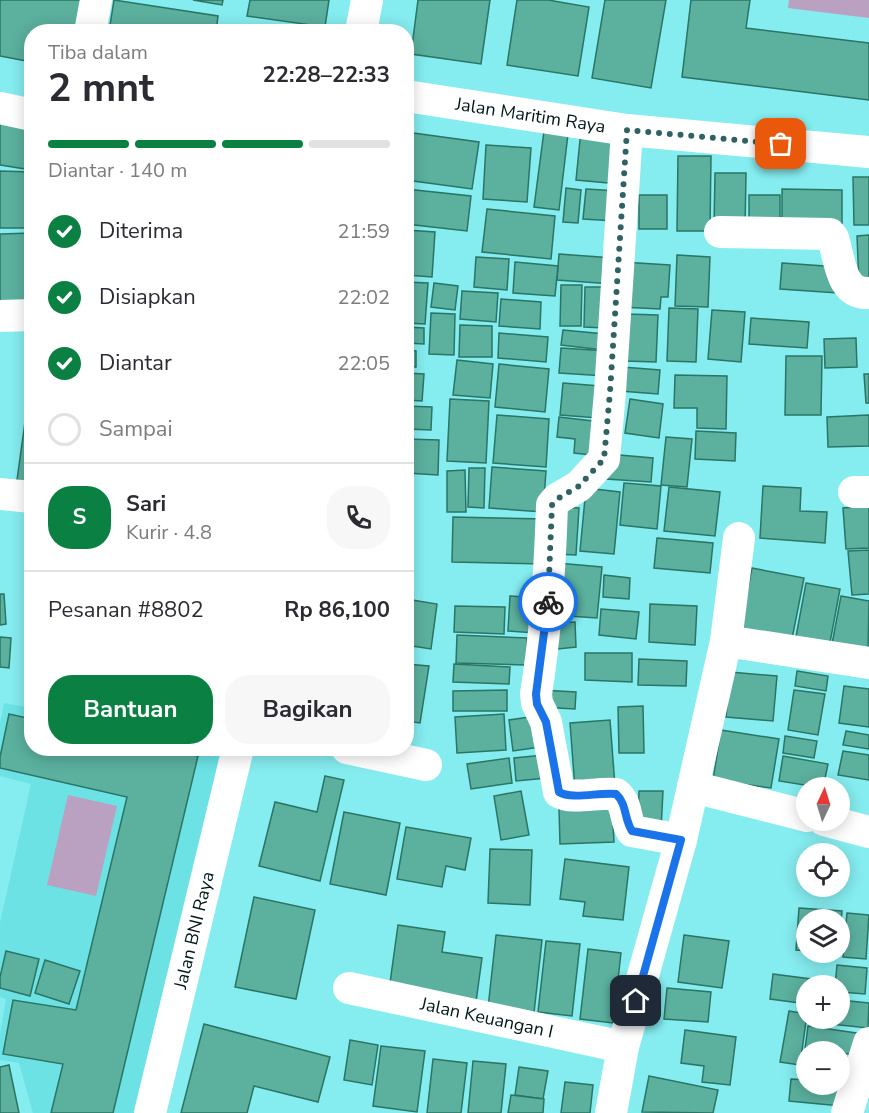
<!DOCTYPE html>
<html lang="id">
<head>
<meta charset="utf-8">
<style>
	:root { --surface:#fff; --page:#f7f7f7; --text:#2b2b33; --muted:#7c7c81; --line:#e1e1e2; --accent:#0b8043 }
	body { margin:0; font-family:"Nunito Sans",sans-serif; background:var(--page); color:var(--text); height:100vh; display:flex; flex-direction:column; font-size:22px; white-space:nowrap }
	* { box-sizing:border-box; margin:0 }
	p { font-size:20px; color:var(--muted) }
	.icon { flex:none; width:33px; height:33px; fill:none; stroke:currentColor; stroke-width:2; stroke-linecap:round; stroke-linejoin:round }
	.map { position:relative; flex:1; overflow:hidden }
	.sheet { position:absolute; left:24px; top:24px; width:390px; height:732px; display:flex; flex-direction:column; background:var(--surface); border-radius:24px; box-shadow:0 3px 15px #0003 }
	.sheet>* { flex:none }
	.needle { width:39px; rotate:4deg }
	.tools { position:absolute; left:796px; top:777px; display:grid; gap:12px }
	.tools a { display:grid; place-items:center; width:54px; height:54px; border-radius:50%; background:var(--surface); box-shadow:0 3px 15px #0003; font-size:30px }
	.pin { position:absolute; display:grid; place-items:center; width:51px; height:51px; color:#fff; margin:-26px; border-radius:12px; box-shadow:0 3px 9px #0006 }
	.courier { position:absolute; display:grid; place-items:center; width:60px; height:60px; margin:-30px; border:4px solid #1a73e8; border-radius:50%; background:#fff; color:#222; box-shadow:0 2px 8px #0007 }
	.headline em { font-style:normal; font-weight:700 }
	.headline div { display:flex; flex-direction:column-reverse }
	.headline { display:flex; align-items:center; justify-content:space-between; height:102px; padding:0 24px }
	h1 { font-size:39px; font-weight:700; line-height:45px }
	.bar { display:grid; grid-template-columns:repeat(4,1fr); gap:9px 6px; align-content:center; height:72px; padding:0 24px }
	.bar i { height:8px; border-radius:4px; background:var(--line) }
	.bar .active { background:var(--accent) }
	.bar p { grid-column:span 4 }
	.line { display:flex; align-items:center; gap:15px; padding:0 24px; border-top:2px solid var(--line) }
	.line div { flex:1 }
	.round { display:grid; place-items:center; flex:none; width:63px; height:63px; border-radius:24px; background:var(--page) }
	ol { padding:0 24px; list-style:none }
	li { display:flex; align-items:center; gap:18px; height:66px }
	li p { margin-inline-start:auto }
	li .icon { padding:6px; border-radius:50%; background:var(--accent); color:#fff; stroke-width:4 }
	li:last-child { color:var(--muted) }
	li i { width:33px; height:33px; border:3px solid var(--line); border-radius:50% }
	.button { display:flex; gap:12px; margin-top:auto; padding:12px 24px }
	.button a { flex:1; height:69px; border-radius:24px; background:var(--accent); color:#fff; font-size:24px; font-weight:700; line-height:69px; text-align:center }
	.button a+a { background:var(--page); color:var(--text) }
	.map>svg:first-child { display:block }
	.built { fill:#6ce2e5 }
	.green { fill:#baa1c1 }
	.building { fill:#5bb09e; stroke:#2a7566; stroke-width:1.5 }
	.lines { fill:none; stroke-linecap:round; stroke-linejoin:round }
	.minor { stroke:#fff; stroke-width:32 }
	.done { stroke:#306263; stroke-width:6; stroke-dasharray:0 10.8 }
	.route { stroke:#1a73e8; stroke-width:8 }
	.labels { text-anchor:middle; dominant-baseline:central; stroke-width:5; stroke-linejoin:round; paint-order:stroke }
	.street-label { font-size:18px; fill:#021718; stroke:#ebfefe }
</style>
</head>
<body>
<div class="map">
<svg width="869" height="1113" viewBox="0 0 869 1113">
	<rect width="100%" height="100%" fill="#85ecef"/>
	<!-- built -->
	<path class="built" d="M4,703L31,708L32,748L222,749L137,1113H33L19,1063L0,1060V1034L6,999L0,997V923L31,784L0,776V724Z"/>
	<!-- green -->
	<g class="green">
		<path d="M789,0H869V18L788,8Z"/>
		<path d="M68,795L117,806L96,896L47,885Z"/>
	</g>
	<!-- building -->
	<g class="building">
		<path d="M0,0H94L88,32H32V62L0,56Z"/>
		<path d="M114,0L218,16L216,32H109Z"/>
		<path d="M193,0H223L222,5Z"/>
		<path d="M250,0H329L325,27L247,16Z"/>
		<path d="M418,0H490L481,64L411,54Z"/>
		<path d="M517,0H548L589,7L578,76L507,65Z"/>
		<path d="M605,0H666L651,88L592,78Z"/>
		<path d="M691,0H750L746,28L869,43V100L682,77Z"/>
		<path d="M248,26L280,32H247Z"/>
		<path d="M0,112L32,118V170L0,165Z"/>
		<path d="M581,130L624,134L619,184L576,180Z"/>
		<path d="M544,131L568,134L559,210L534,207Z"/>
		<path d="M406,132L479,142L472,189L406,180Z"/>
		<path d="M486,145L531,148L527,202L483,199Z"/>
		<path d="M678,156H711L710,231H677Z"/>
		<path d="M0,171L32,172V228H0Z"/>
		<path d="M715,173H746L745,228L714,227Z"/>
		<path d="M853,177H869V225H854Z"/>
		<path d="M566,188L581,190L578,223L563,222Z"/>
		<path d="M406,189L471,196L467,231L406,224Z"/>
		<path d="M586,189L618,191L616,221L583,219Z"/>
		<path d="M782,189L842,190V227L782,226Z"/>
		<rect x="639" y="195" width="28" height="34"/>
		<rect x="749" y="195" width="31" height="30"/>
		<path d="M487,209L555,216L551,259L482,252Z"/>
		<path d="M406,230L435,232L432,277L406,275Z"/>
		<path d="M32,233V308H0V234Z"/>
		<path d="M869,235V283L859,284L857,236Z"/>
		<path d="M559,254L613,258L612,284L557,280Z"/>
		<path d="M677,255L710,257L708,307L675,306Z"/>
		<path d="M476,257L509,259L507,290L474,287Z"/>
		<path d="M515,262L558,266L555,296L513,293Z"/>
		<path d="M622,262L670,265L668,297H661L660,309L620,307Z"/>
		<path d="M782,263L839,267L838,293L780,289Z"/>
		<path d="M406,282L428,283L425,324L406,323Z"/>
		<path d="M434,283L458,286L455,310L431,307Z"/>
		<path d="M561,285H582L581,326H560Z"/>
		<path d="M585,287H606L605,328L584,327Z"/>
		<path d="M462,291L498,293L496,322L460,319Z"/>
		<path d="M501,299L541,302L540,329L499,326Z"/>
		<path d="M669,308L698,309L696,362L667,361Z"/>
		<path d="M712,310L745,312L741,362L708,359Z"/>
		<path d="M431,313L455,314L454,355L429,354Z"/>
		<path d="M626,314L658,315L656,362L625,361Z"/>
		<path d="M751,318L809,322L807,348L749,344Z"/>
		<path d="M460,325L492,326V357H459Z"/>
		<path d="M406,327L424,328V344L406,343Z"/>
		<path d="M563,330L605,334L603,350L561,345Z"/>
		<path d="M499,333L548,337L546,362L498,358Z"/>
		<path d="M856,338L857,367L825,368L824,339Z"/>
		<path d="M561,348L608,351L606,376L559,373Z"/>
		<path d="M406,350L416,351V367H406Z"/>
		<path d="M786,356H822L821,415H785Z"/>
		<path d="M457,360L493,364L490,398L453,395Z"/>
		<path d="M499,364L549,369L545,412L495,407Z"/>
		<path d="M622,367L660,370L658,394L620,391Z"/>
		<path d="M406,373L424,374L422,401L406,400Z"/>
		<path d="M864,374H869V403H866Z"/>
		<path d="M675,375L727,376L726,429L697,428V408H674Z"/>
		<path d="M563,383L600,386L598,418L560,415Z"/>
		<path d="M450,399L489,401L486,463L447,461Z"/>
		<path d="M630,399L663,404L659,438L625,433Z"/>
		<path d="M406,406L432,407L431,430L406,429Z"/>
		<path d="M26,415H32V483L17,480Z"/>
		<path d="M497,415L549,419L546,467L493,463Z"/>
		<path d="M869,415V446L828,447L827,417Z"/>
		<path d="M559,417L593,421L591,455L574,453L575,439L557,437Z"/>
		<path d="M696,431L736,433L735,461L695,459Z"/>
		<path d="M666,437L692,439L687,487L661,485Z"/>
		<path d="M406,439L439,440L438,475L406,473Z"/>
		<path d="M608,454L653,458L651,482L606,479Z"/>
		<path d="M492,467L546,471L543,512L489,508Z"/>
		<path d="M469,468H485L484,508L468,507Z"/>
		<path d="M465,470L466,512H447V471Z"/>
		<path d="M624,483L661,486L657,529L620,525Z"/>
		<path d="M763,486L801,488L800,511L827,512L825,543L760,538Z"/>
		<path d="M669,487L720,492L715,536L664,531Z"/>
		<path d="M586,488L620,492L614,554L580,551Z"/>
		<path d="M869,506V548L846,549L843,508Z"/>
		<path d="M558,507L579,508L576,555L555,554Z"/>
		<path d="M453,517L546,519L545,564L452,562Z"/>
		<path d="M657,538L713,543L710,573L654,568Z"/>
		<path d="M869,550V594L852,595L848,551Z"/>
		<path d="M557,563L602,567L597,618L553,615Z"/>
		<path d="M752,568L804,578L791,644L739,634Z"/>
		<path d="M604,575L630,578L629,599L603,597Z"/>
		<path d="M806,583L840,589L829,648L795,642Z"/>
		<path d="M0,594H4L6,624L0,625Z"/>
		<path d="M510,596L538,598L536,633L508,631Z"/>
		<path d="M841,596L869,601L868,651L832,644Z"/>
		<path d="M406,599L437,604L431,649L406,645Z"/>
		<path d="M650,604L697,606L695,645L649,642Z"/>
		<path d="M455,606L505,607L504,634L454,632Z"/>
		<path d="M601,609L639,612L636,639L599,635Z"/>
		<path d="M575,622L576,647L558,649L557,623Z"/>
		<path d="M457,635L527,638L526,665L456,663Z"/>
		<path d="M0,637L11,638L9,668L0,667Z"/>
		<path d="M585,653H632V682L585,680Z"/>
		<path d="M639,659L687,661L686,686L638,685Z"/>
		<path d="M406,664L429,666L420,723L406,721Z"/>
		<path d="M454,664L510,667L509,684L453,682Z"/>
		<path d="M797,671L828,676L826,691L795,686Z"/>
		<path d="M730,672L777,676L773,721L726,717Z"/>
		<path d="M844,686L869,689V727L839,723Z"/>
		<path d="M507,690V711H453V691Z"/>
		<path d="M541,690L576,692L575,709L540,707Z"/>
		<path d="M794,690L825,694L818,735L788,730Z"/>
		<path d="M643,706L644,753H619L618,707Z"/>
		<path d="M9,714L32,719V748H164L198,756L113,1113H51L63,1064L3,1054L13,1000L76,1010L127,797L0,768V757Z"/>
		<path d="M504,714L506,750L457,753L455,717Z"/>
		<path d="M536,716L540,747L513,751L509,720Z"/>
		<path d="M610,720L615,786L575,789L570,723Z"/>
		<path d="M721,730L779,739L771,788L713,780Z"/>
		<path d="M846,731L869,735V749L843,745Z"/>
		<path d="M785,736L817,741L814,758L783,753Z"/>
		<path d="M843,751L869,755V780L838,775Z"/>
		<path d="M544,755L547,778L516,781L514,758Z"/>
		<path d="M783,756L828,764L823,788L779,781Z"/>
		<path d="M509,758L512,783L471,789L467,764Z"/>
		<path d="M325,776L344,780L320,881L259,866L275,802L317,812Z"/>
		<path d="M521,791L529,835L501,840L494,796Z"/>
		<path d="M639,791H663L661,830H638Z"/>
		<path d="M612,806L614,842L560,844L559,808Z"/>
		<path d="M344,812L400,823L386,895L330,884Z"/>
		<path d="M406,827L471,838L465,870L446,866L442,887L397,879Z"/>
		<path d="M490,849L532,850L530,905L488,903Z"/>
		<path d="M565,859L629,867L623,920L583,916L585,902L560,899Z"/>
		<path d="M254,897L315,910L296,999L235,987Z"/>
		<path d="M799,908L842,911L840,936V920H807V951L796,950Z"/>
		<path d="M847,913L869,915L866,959L843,957Z"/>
		<path d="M398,925L445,932L442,952L482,958L476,1002L389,990Z"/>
		<path d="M496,935L542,940L534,1013L488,1008Z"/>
		<path d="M684,935L729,941L722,988L678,982Z"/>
		<path d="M546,941L580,944L572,1016L538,1012Z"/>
		<path d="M588,949L621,953L613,1023L580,1019Z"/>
		<path d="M6,951L39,959L30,996L0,988V977Z"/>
		<path d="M45,960L80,971L69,1004L35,993Z"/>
		<path d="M837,965L867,968L865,994L840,992V986H835Z"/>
		<path d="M773,974L811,979L810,986H807V1004L770,999Z"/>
		<path d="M667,988L711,992L708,1022L664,1019Z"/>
		<path d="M840,1000L869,1003L868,1028L811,1022V1018H840Z"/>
		<path d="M789,1011L807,1014L800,1065L780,1062Z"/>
		<path d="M204,1024L330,1057L318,1102L254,1086L247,1113H181Z"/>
		<path d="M808,1026L863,1034L860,1056L825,1050L807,1052V1065L803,1064Z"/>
		<path d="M685,1030L736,1037L730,1085L702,1082L704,1066L681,1063Z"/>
		<path d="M350,1040L378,1045L372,1085L344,1080Z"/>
		<path d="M381,1046L425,1051L417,1112L373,1106Z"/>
		<path d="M433,1059L467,1063L461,1113H427Z"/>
		<path d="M473,1061L506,1064L501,1113H468Z"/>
		<path d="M9,1065L19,1113H0V1067Z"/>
		<path d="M519,1067L548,1071L543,1099L515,1095Z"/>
		<path d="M649,1076L718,1090L713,1113L642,1112Z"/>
		<path d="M791,1079L807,1080V1084H840L841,1106L789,1101Z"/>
		<path d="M565,1082L593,1085L590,1113H561Z"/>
		<path d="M511,1095L544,1099L543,1113H508Z"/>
	</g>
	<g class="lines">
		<!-- minor -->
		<g class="minor">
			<path d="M90,32L96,0"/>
			<path d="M361,32L367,0"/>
			<path id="s1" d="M406,96L627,130L869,152"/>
			<path d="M0,108L32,115"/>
			<path d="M627,130L610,392L604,459L579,486L557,499L552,505C550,569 546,631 536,694L537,703L546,722L559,792C572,800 599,792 616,794C628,804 624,818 632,831L681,840"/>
			<path d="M720,232L830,234L833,238C840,259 840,295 869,293"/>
			<path d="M0,316L32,315"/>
			<path d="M854,492H869"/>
			<path d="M0,494L32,497"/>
			<path d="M726,641L869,663"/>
			<path d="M347,748L426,765"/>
			<path d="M693,787L807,816"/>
			<path d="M824,820L869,832"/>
			<path id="s2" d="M349,988L623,1047"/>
			<path id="s3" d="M150,1113L238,748"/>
			<path d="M611,1113L623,1047L681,840L693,787L726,641L739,538"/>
			<path d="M847,1113L869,1043"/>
		</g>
	</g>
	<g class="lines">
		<!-- done -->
		<path class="done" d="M548,602L552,505L557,499L579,486L604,459L610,392L627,130L781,144"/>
		<!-- route -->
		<path class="route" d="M548,602L536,694L537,704L546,722L559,792C572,800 599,792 616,794C627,804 624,819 632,831L681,840L636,1001"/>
	</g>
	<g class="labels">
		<!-- street labels -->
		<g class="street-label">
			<text stroke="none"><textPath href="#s1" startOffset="126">Jalan Maritim Raya</textPath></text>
			<text stroke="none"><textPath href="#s3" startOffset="188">Jalan BNI Raya</textPath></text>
			<text stroke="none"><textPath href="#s2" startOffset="141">Jalan Keuangan I</textPath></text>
		</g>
	</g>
</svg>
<div class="tools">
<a><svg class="needle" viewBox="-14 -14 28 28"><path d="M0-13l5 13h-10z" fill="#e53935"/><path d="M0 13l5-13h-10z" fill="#7c7c81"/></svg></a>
<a><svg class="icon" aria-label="locate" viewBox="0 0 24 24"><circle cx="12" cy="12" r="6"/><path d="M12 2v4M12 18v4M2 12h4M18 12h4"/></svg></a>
<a><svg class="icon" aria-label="layers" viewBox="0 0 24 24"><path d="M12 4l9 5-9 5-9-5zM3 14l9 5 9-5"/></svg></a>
<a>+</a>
<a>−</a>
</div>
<div class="pin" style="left:781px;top:144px;background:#ea580c"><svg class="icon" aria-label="bag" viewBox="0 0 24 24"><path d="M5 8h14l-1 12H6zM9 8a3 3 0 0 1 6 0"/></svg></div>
<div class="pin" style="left:636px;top:1001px;background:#1f2937"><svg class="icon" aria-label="home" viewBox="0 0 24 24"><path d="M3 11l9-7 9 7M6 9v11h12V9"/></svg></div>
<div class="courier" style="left:548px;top:602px"><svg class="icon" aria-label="bike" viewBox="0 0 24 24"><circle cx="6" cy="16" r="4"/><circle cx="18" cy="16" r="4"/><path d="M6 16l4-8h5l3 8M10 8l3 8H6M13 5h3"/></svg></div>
<section class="sheet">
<div class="headline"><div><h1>2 mnt</h1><p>Tiba dalam</p></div><em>22:28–22:33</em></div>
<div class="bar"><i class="active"></i><i class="active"></i><i class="active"></i><i></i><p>Diantar · 140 m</p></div>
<ol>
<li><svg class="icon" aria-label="check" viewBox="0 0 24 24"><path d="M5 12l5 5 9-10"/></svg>Diterima<p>21:59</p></li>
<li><svg class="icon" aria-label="check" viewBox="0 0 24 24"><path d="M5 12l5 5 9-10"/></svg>Disiapkan<p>22:02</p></li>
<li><svg class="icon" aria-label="check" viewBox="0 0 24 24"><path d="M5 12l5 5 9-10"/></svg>Diantar<p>22:05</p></li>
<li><i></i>Sampai</li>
</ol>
<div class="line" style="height:108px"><b class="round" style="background:var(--accent);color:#fff">S</b><div><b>Sari</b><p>Kurir · 4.8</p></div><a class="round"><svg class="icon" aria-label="phone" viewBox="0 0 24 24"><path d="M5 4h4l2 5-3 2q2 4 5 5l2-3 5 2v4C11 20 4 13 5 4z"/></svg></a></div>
<div class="line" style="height:78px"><div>Pesanan #8802</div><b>Rp 86,100</b></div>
<div class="button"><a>Bantuan</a><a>Bagikan</a></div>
</section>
</div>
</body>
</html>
